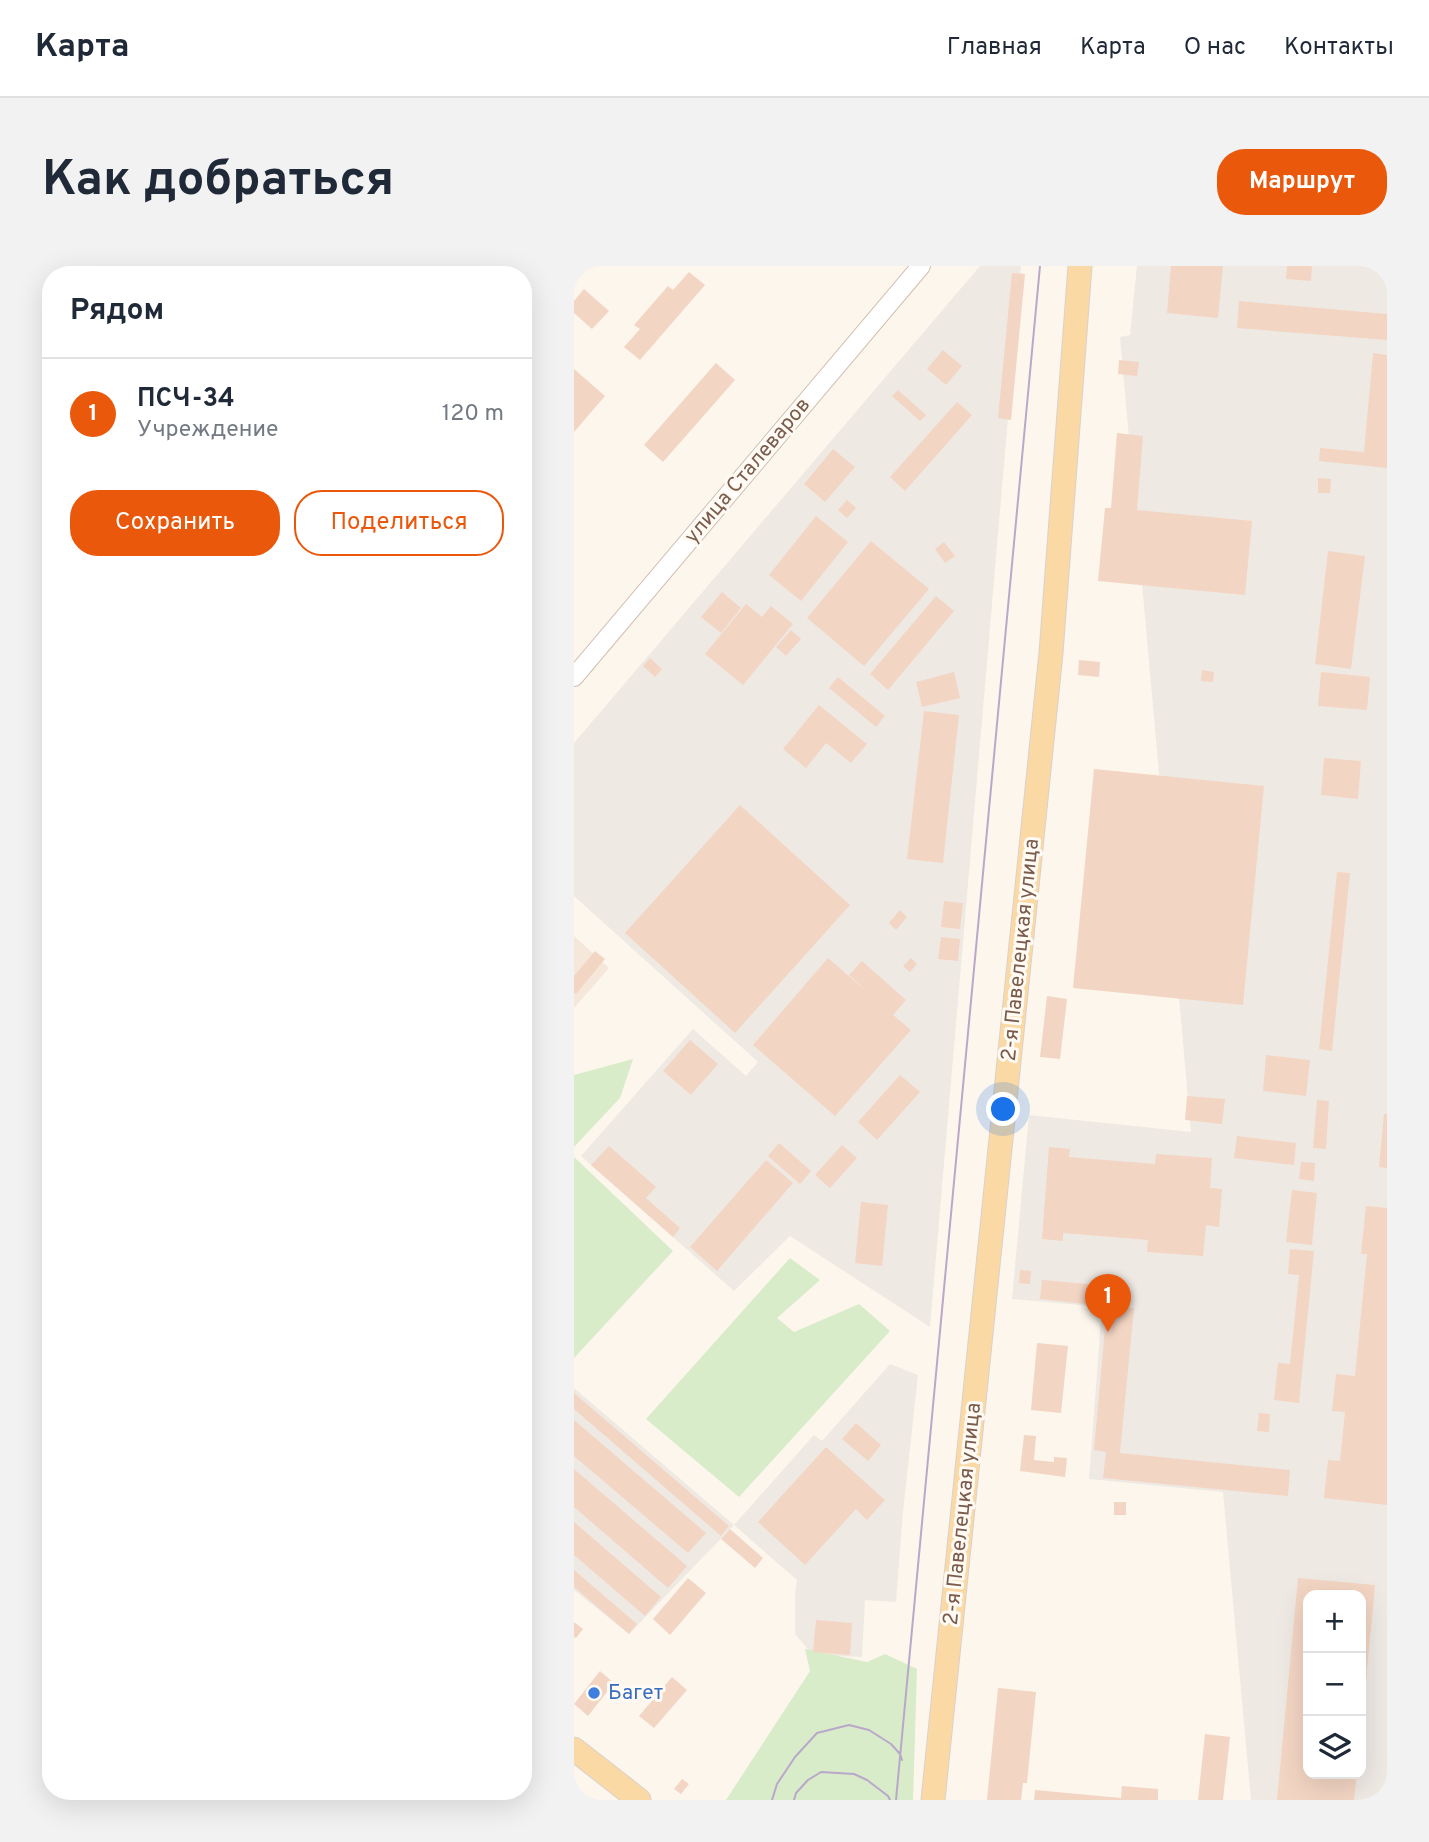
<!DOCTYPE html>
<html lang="ru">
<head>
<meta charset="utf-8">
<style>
  :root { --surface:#fff; --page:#f2f2f3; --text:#1f2937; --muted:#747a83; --line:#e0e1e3; --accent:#ea580c }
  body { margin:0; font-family:Overpass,sans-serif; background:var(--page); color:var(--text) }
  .controls { position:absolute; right:21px; bottom:21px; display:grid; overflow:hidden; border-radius:14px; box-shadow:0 7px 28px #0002 }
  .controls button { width:63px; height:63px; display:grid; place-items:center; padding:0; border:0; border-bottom:2px solid var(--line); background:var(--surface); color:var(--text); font:35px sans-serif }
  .you { position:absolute; left:430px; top:844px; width:24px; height:24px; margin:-18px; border:5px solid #fff; border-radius:50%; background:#1a73e8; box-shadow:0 0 0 10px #1a73e833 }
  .badge { display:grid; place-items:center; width:46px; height:46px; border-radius:50%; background:var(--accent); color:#fff; font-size:23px; font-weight:700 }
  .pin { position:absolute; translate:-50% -58px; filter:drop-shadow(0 2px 4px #0008) }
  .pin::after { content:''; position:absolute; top:37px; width:24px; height:21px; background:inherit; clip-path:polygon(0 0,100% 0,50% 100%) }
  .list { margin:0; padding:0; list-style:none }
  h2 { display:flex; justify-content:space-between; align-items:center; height:91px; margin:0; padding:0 28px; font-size:30px }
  h2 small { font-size:23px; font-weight:400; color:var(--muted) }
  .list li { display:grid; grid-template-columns:46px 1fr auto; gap:21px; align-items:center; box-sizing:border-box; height:112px; padding:0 28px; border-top:2px solid var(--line) }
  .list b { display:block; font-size:26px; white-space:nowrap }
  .list p { margin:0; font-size:23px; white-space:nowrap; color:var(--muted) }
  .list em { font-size:23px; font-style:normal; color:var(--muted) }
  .actions { display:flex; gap:14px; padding:21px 28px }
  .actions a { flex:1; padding:16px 0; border:2px solid var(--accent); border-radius:28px; text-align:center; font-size:24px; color:var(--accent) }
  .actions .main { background:var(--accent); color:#fff }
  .icon { flex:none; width:38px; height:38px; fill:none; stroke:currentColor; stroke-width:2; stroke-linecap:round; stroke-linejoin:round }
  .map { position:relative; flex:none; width:813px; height:1534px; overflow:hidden; border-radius:28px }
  header { display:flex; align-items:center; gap:42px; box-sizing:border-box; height:98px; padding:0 35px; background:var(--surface); border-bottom:2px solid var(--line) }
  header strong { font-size:33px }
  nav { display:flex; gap:38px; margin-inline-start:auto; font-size:24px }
  .intro { display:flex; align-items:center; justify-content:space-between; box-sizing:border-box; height:168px; padding:0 42px }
  h1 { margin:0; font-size:49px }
  .button { padding:18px 32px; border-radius:28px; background:var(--accent); color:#fff; font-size:24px; font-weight:700 }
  main { display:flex; gap:42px; padding:0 42px }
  aside { flex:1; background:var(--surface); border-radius:28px; box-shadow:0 7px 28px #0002 }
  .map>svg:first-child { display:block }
  .residential { fill:#f5e8da }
  .industrial { fill:#efe9e4; fill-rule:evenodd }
  .green { fill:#d8ecc9 }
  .building { fill:#f3d5c3 }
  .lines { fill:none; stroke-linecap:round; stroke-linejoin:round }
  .minor-casing { stroke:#d1beb0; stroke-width:20 }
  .major-casing { stroke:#dad1cd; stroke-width:25 }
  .minor { stroke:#fff; stroke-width:18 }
  .major { stroke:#fbd9a5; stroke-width:23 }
  .tram { stroke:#b9a8c9; stroke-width:2 }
  .shop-dot { fill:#3f7fe0; stroke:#fffaf3; stroke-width:2.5 }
  .labels { text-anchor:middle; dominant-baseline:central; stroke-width:6; stroke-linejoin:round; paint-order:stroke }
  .street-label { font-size:21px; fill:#7a5c4d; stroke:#fffaf3 }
  .shop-label { font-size:21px; fill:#366cbe; stroke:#fffaf3; text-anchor:start }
</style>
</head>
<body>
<header>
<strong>Карта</strong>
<nav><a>Главная</a><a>Карта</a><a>О нас</a><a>Контакты</a></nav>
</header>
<div class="intro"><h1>Как добраться</h1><a class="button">Маршрут</a></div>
<main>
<aside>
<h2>Рядом<small></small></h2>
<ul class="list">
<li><span class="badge">1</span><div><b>ПСЧ-34</b><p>Учреждение</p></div><em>120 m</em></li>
</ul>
<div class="actions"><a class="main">Сохранить</a><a>Поделиться</a></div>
</aside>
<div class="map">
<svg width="813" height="1534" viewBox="0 0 813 1534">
  <rect width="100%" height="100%" fill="#fdf6ec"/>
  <path class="residential" d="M0 670 35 702 0 742Z"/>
  <path class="industrial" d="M406 0H447L356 1061 216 970 160 1025 7 890 119 763 172 810 184 796 0 630V477Z
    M563 0H813V1534H677L649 1226 515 1213 528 1041 438 1033 455 849 617 866 546 71 556 69ZM734 1329H787V1508H734Z
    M316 1098 344 1109 329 1246 322 1336 291 1334 288 1391 239 1389 221 1368V1328L223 1314 160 1259 55 1368 0 1324V1122L160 1259 240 1169 248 1175Z"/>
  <path class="green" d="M59 793 46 832 0 881V809Z
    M0 891 99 985 0 1092Z
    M216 992 246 1014 203 1052 220 1066 285 1038 316 1065 165 1231 72 1153Z
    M231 1383 293 1396 311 1388 343 1403 339 1534H152L236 1405Z"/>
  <path class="building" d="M597 0H649L644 52 593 47Z
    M713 0H738L737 15 712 13Z
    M115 6 131 19 66 94 50 81 66 63 60 59 94 20 99 24Z
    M438 7 451 8 437 154 424 152Z
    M10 23 35 45 18 63 0 47V35Z
    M665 35 813 48V74L663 62Z
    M369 84 388 100 372 119 353 103Z
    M799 87 813 89V202L745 195 746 182 790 186Z
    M545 94 565 96 563 110 544 108Z
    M142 97 161 114 89 196 70 179Z
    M0 103 31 130 0 166Z
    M324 124 352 149 346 155 318 130Z
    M383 136 398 149 331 225 316 211Z
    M543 167 569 170 563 244 678 255 671 329 524 315 531 242H537Z
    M259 183 281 201 251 236 230 218Z
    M744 212 757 213 756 227H744Z
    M273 234 282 242 273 252 264 244Z
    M242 250 274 276 227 335 195 309Z
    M297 275 355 323 290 400 233 352Z
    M370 276 381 290 371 297 361 283Z
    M754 285 791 290 777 403 741 398Z
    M148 326 167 342 147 367 127 351Z
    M362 330 380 345 314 424 296 408Z
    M172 338 188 351 197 340 219 358 169 419 131 388Z
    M217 364 227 373 212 390 202 381Z
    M76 392 88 403 81 411 69 400Z
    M505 394 526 396 525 411 504 409Z
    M628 404 640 406 639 416 627 415Z
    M380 406 386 432 348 441 342 416Z
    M747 406 796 411 793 444 744 440Z
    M264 411 311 450 302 461 255 422Z
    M245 439 293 478 277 497 252 477 232 502 209 483Z
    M350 445 385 449 369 597 333 593Z
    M750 492 787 495 784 533 747 529Z
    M520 503 690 520 669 739 499 722Z
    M166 539 276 639 161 767 51 667Z
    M763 606 776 607 758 785 745 783Z
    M370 635 389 637 386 663 367 661Z
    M326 644 333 651 322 664 315 657Z
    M367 671 386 673 384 695 364 693Z
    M21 685 31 693 2 728 0 727V710Z
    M254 692 299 731 275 709 288 695 332 734 319 749 337 764 261 850 179 779Z
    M337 692 343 698 336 706 329 700Z
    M473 730 493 733 486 793 466 791Z
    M116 774 144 798 117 829 89 805Z
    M692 789 736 794 732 830 689 825Z
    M326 809 346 826 303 874 284 856Z
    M613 830 651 833 648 858 611 854Z
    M743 834 755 835 752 883 739 882Z
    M810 848H813V902L805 901Z
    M663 870 722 877 720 899 660 892Z
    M205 877 237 905 226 918 194 890Z
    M268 879 283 892 256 922 241 909Z
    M35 880 82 921 72 932 106 962 99 971 17 899Z
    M475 881 496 883 495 891 581 898 582 888 638 892 636 922 648 923 645 961 632 959 629 990 573 986 574 974 489 967V975L468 973Z
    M192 894 219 917 143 1005 116 981Z
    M727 896 741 897 740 915 725 913Z
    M718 924 743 927 738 979 712 976Z
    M287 936 314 939 308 1000 281 997Z
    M792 940 813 942V1239L750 1232 754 1194 766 1195 771 1146 758 1145 762 1108 781 1110 793 988H787Z
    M716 983 740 985 725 1137 700 1134 704 1097 716 1098 725 1009 714 1008Z
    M446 1004 457 1005 456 1018 445 1017Z
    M468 1014 514 1018 512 1038 466 1033Z
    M533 1040 560 1042 546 1187 716 1204 714 1230 529 1212 532 1186 520 1184Z
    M463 1077 494 1080 487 1147 457 1144Z
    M0 1127 155 1260 147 1270 0 1143Z
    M685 1147 696 1148 695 1166 683 1165Z
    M0 1154 132 1267 114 1287 0 1190Z
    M282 1157 307 1179 294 1195 268 1173Z
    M450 1169 462 1170 460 1194 480 1196V1191L493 1192 491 1211 446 1205Z
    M252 1181 311 1234 293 1254 282 1243 231 1299 184 1256Z
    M0 1203 113 1300 94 1322 0 1241Z
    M540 1236H552V1249H540Z
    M0 1256 87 1331 71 1350 0 1289Z
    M156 1263 189 1292 181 1302 147 1273Z
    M0 1304 63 1358 55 1368 0 1321Z
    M114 1312 132 1327 96 1369 79 1353Z
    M724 1312 801 1319 789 1447H787V1329H734V1508H783L780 1534H703Z
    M242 1354 278 1357 276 1389 239 1386Z
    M0 1356 9 1363 2 1372 0 1371Z
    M26 1405 40 1417 14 1450 0 1438Z
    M98 1411 113 1424 80 1462 65 1450Z
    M424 1422 462 1426 453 1517H449L447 1534H413Z
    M631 1468 656 1471 649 1534H624Z
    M108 1513 115 1518 107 1528 100 1523Z
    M548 1520 584 1523V1534H460L461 1524 547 1532Z"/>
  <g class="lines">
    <defs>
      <path id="minor" d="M0 411 347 0"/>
      <path id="major" d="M0 1483 65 1534
        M359 1534 477 387 506 0"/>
    </defs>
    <use href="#minor" class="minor-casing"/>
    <use href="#major" class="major-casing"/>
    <use href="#minor" class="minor"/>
    <use href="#major" class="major"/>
    <path class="tram" d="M198 1534 203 1518 221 1491 243 1467 275 1459 295 1464 317 1478 326 1488 328 1494
      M220 1534 222 1527 234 1514 247 1506 280 1508 293 1514 314 1530 316 1534
      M322 1534 466 0"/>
  </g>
  <circle class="shop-dot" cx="20" cy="1427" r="7"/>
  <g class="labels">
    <g class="street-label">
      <text transform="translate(174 205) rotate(-50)">улица Сталеваров</text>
      <text transform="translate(447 684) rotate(-84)">2-я Павелецкая улица</text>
      <text transform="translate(389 1248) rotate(-84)">2-я Павелецкая улица</text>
    </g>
    <g class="shop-label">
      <text x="34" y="1427">Багет</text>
    </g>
  </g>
</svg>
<div class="controls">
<button>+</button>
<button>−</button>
<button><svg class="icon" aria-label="layers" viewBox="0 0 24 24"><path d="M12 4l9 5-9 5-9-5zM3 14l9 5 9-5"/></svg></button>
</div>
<div class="you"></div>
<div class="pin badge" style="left:534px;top:1066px">1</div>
</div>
</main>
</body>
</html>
